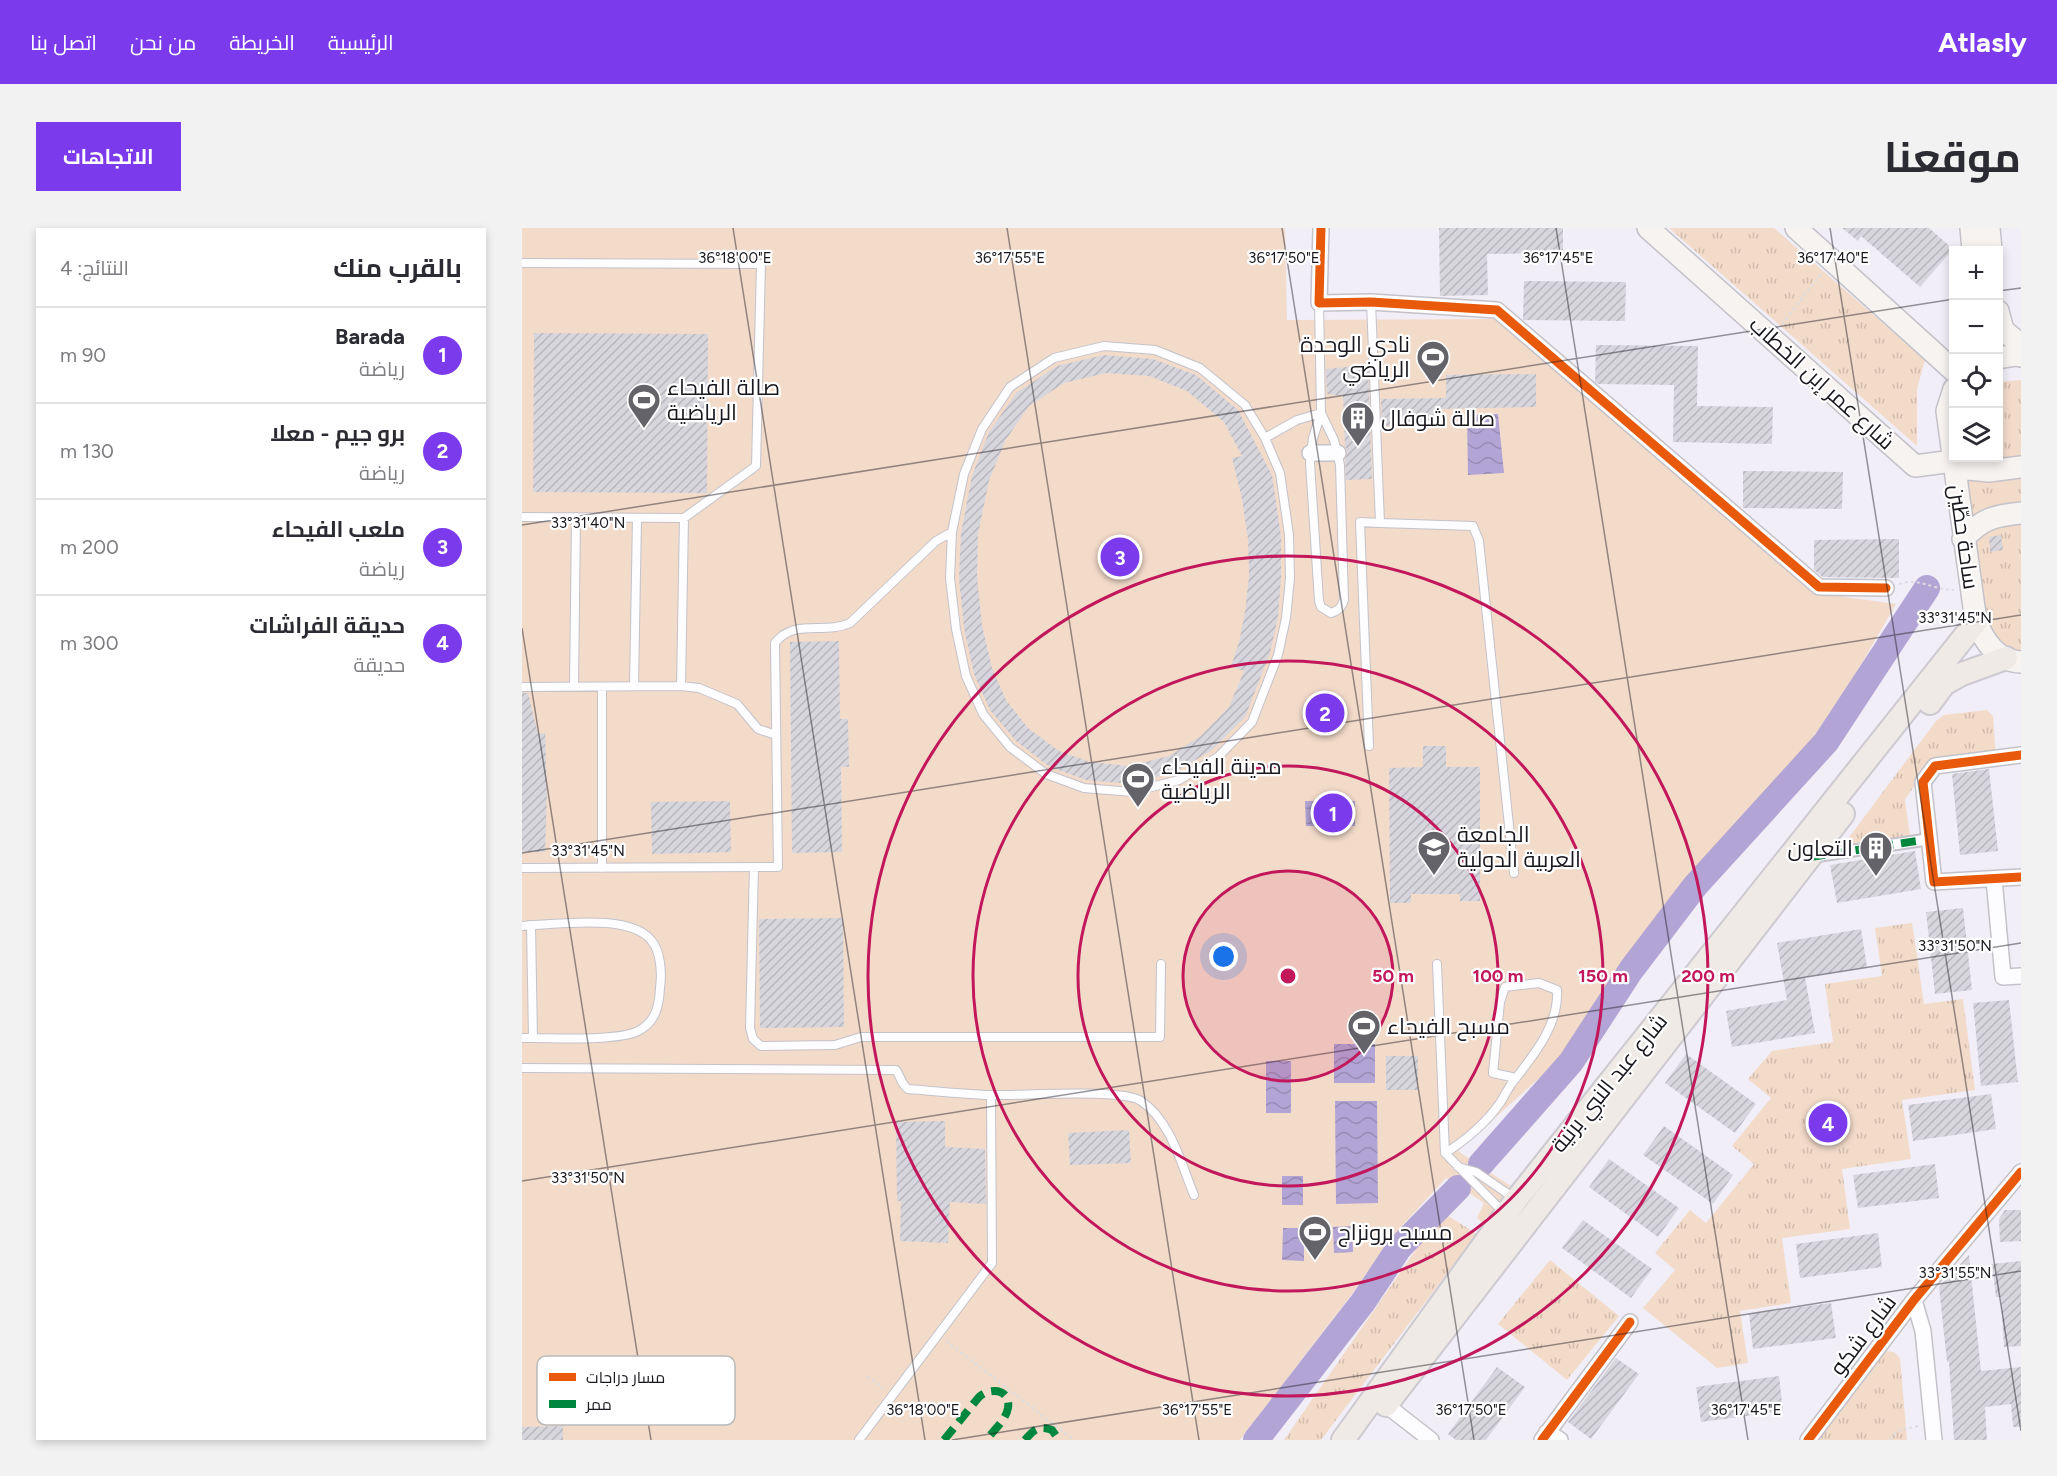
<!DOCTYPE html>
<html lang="ar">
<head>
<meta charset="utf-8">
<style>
  :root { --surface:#fff; --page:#f2f2f3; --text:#2b2b33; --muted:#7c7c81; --line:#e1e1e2; --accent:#7c3aed }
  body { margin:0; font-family:Figtree,Cairo,sans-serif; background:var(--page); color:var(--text); direction:rtl }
  .controls { position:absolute; right:18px; top:18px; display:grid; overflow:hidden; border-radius:0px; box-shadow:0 3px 9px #0003 }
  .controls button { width:54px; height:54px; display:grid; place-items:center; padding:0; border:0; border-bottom:2px solid var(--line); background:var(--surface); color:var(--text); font:30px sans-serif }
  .you { position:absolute; left:702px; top:729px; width:21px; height:21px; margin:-15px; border:4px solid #fff; border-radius:50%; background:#1a73e8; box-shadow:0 0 0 9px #1a73e833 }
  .badge { display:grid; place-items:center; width:39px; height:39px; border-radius:50%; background:var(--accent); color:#fff; font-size:20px; font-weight:700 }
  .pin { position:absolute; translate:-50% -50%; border:3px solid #fff; box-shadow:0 2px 6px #0006 }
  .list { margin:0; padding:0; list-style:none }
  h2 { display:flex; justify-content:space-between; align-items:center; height:78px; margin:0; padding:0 24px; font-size:26px }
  h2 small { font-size:20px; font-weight:400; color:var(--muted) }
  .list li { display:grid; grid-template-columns:39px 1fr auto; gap:18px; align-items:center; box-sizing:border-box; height:96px; padding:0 24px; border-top:2px solid var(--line) }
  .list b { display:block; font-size:22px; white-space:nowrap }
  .list p { margin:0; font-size:20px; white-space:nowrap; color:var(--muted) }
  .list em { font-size:20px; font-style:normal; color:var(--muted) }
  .icon { flex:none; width:33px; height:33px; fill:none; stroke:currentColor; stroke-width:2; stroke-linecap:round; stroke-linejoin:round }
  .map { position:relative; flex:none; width:1499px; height:1212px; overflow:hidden; direction:ltr; border-radius:0px }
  header { display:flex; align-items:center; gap:36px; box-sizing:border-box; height:84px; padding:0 30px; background:var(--accent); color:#fff }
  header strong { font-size:28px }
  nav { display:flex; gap:33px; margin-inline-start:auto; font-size:21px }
  .intro { display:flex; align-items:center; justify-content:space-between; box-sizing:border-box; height:144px; padding:0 36px }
  h1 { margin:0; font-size:42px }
  .button { padding:15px 27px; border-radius:0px; background:var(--accent); color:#fff; font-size:21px; font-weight:700 }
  main { display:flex; gap:36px; padding:0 36px }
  aside { flex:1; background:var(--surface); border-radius:0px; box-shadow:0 3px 9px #0003 }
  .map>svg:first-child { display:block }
  .park { fill:url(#park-tufts) }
  .pitch { fill:#f3dbca }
  .water { fill:url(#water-waves) }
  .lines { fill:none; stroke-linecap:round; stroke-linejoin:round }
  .river { stroke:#b2a4d4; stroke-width:26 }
  .building { fill:url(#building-hatch); fill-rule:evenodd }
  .service-casing { stroke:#c4c2c9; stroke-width:10 }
  .pedestrian-casing { stroke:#c4c2c9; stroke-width:14 }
  .minor-casing { stroke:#c4c2c9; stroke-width:18 }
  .secondary-casing { stroke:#c4c2c9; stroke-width:24 }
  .primary-casing { stroke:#cccad0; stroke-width:26 }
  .path { stroke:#dddcde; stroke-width:2; stroke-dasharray:3 3; stroke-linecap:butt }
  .service { stroke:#fdfcfe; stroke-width:8 }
  .pedestrian { stroke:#fdfcfe; stroke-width:10 }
  .minor { stroke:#fdfcfe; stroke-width:15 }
  .secondary { stroke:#f6f3f1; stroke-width:21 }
  .primary { stroke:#efeae5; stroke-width:22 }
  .quiet { stroke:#00873e; stroke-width:8; stroke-dasharray:15 8; stroke-linecap:butt }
  .cycleway-casing { stroke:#fff; stroke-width:13 }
  .cycleway { stroke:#e8590c; stroke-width:9 }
  .ticks { fill:none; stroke:#1a181e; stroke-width:1.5; stroke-opacity:0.45 }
  .ring { fill:none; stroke:#c2185b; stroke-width:3 }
  .labels { text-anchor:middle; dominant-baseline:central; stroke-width:4.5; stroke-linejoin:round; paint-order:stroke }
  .poi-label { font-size:22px; fill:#1a181e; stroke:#fff; text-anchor:start }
  .street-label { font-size:22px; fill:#1a181e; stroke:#fff }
  .key { fill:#fff; stroke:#bababc; stroke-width:1.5 }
  .key-label { font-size:16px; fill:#1a181e }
  .ticks-label { font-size:15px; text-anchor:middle; fill:#1a181e; stroke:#fff; stroke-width:4.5; stroke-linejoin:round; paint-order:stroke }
  .centre { fill:#c2185b; stroke:#fff; stroke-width:3 }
  .ring-label { font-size:18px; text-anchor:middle; font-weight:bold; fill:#c2185b; stroke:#fff; stroke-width:4.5; stroke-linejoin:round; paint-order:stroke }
</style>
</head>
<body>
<header>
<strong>Atlasly</strong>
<nav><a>الرئيسية</a><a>الخريطة</a><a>من نحن</a><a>اتصل بنا</a></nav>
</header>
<div class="intro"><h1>موقعنا</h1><a class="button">الاتجاهات</a></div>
<main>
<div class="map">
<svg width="1499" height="1212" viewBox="0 0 1499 1212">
  <defs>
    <pattern id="park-tufts" width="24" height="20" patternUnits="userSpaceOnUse" patternTransform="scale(1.5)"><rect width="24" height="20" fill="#f3dbca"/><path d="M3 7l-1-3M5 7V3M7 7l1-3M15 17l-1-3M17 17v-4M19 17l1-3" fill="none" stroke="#d0bbad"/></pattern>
    <pattern id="water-waves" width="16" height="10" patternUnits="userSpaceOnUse" patternTransform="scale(1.5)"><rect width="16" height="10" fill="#b2a4d4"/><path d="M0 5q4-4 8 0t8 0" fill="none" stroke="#988cb6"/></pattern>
    <pattern id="building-hatch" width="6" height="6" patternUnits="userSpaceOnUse" patternTransform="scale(1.5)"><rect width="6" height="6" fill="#d8d6dd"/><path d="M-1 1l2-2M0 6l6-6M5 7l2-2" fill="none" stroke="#b9b7bd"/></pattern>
  </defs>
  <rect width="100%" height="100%" fill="#f1eef8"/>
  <path class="park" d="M1147 0H1252L1403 132 1395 161V218Z
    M1499 152V231L1466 234 1453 230H1476L1477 154Z
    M1499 247V275L1466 279 1444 292 1440 254Z
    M1499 291V427L1469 421 1452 317 1457 301Z
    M1465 482 1471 488 1474 528 1408 534 1383 572 1388 608 1319 620 1414 493 1422 487Z
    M1390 695 1402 776 1441 771 1453 862 1380 872 1389 931 1320 941 1328 1001 1260 1010 1269 1075 1218 1083 1226 1135 1195 1140 1121 1080 1153 1042 1133 1025 1168 982 1184 995 1232 936 1210 918 1249 870 1226 851 1250 823 1311 814 1303 756 1360 748 1353 700Z
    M920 984 955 1006 799 1212H762Z
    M1028 1032 1097 1088 1045 1152 976 1096Z
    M1363 1123 1372 1124 1378 1130 1385 1212H1291L1356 1126Z"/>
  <path class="pitch" d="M0 0H763L765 92 978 91 1295 365 1374 376 1297 509 1166 652 1101 736 1042 828 936 923 990 959 961 995 955 990 962 975 924 950 867 1012 830 1066 718 1212H0Z"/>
  <path class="water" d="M976 186 982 245 946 247 945 187Z
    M783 573H833V598H784Z
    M812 816H853V855H812Z
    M744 833H769V885H744Z
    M813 873H855L856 975 814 976Z
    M760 948H781V977H760Z
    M830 998 831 1024 812 1025 811 999Z
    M761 1000H782V1033L760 1032Z"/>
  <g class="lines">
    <path class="river" d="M959 936 1049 834 1109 742 1173 658 1304 514 1405 360
      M734 1212 841 1074 877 1020 936 960"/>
  </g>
  <path class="building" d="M917 0H1041V25L965 26 966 67 918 68Z
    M1320 0H1407L1431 21 1398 59 1339 8 1336 13Z
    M1002 53 1104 54 1103 93 1001 92Z
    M12 105 186 106 185 265 11 264Z
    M1074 117 1176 118 1175 178 1251 179 1250 216 1151 214 1152 157 1076 156 1073 154Z
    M582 127 631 131 674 147 716 182 750 247 759 308V350L756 389 748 425 723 489 690 522 654 544 609 556 564 552 528 539 494 513 468 482 452 446 442 400 437 350 439 305 450 248 467 204 494 165 535 138ZM584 145 627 148 665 163 702 194 720 228 710 230 720 271 726 311 727 348 723 384 717 414 709 438 722 443 707 479 679 508 647 528 607 538 568 534 537 523 506 500 484 472 470 440 460 397 455 349 456 306 467 253 483 213 507 178 542 155Z
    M846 137 850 251 824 252 823 231 826 224 823 218 821 168 805 166 804 141Z
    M1014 146V179L916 181V197L860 198 859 171 924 170V147Z
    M1221 243 1321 244 1320 281 1221 280Z
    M1479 307 1481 322 1468 324 1467 309Z
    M1377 311V350L1301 349 1292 342V312Z
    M317 413 318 491H326L327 539H319L320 624 270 625 268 414Z
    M0 465H6L16 506 23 505 25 564 23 624H0Z
    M901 518H924V539H958V673H938V666H889V675H868L867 540 901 539Z
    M1467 541 1476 623 1438 627 1430 546Z
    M208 573 209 624 130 626 129 574Z
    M1393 623 1399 661 1315 675 1308 637Z
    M1441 680 1450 762 1413 766 1404 684Z
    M321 690 322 799 238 800 237 691Z
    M1339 701 1345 739 1283 749 1293 805 1210 819 1204 783 1265 772 1255 715Z
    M1487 772 1496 854 1459 858 1451 775Z
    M1164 826 1234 876 1213 905 1143 855Z
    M864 828H896V862H864Z
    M1469 866 1474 901 1391 913 1386 877Z
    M423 893V919L463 921 464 976 428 974 426 1015 378 1013 379 973H375L374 894Z
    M1142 898 1211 947 1191 976 1121 927Z
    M607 902 609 935 548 937 546 905Z
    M1087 931 1157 980 1136 1009 1067 959Z
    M1413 936 1417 970 1336 980 1331 947Z
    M1483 982H1499V1013L1478 1014 1477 991Z
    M1061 992 1130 1041 1109 1070 1040 1020Z
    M1356 1005 1360 1039 1278 1050 1274 1016Z
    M1447 1027 1459 1143 1499 1139V1199H1491L1489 1176 1463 1179 1465 1212H1432L1427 1134H1425L1417 1059Z
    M1499 1033V1118L1482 1119 1479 1069H1474L1470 1036Z
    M1309 1075 1314 1110 1231 1121 1227 1086Z
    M1094 1130 1117 1146 1069 1211 1046 1194Z
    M975 1139 1003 1159 964 1212H934L926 1206Z
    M1257 1148 1261 1183 1179 1194 1174 1159Z
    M41 1198V1212H0V1199Z"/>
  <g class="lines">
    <defs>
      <path id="service" d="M0 35 239 36 234 238 162 290 0 289
        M797 75 799 185 791 210 788 235 797 373 799 379 809 385C817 382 819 380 822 372L818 237 812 212 799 185
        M582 118 633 122 678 140 723 177 743 210 758 245 767 307 768 350 764 390 756 427 730 494 696 529 657 552 610 564 562 560 524 546 488 519 461 486 444 448 434 401 428 350 430 304 442 246 460 201 488 159 532 130Z
        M743 210 775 192 799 185
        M858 295 951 298 957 313 992 645
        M112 458 115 290
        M159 458 162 290
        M0 459 159 458 177 460 215 476 236 501 254 507
        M52 459 54 289
        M847 518 838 294 858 295 849 74
        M232 639 228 800 231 811 239 818 313 817 339 809H638L639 736
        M0 640 256 639 253 415C272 390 302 407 328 395L414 313 430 304
        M80 640V459
        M9 697C41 696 107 686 129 712 139 723 140 746 138 760 137 778 134 794 116 803 97 813 35 810 11 810
        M0 698 9 697 11 810H0
        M915 736 923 925 983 986
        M0 840 374 842C379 849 379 856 386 861 413 863 441 866 468 867 497 868 601 860 619 873 649 893 659 936 672 967
        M923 925C943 913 965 894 978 875 982 869 985 862 990 855 1011 828 1037 798 1035 762L1017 755 983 759 978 774 971 845 994 850
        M936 939 954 944 992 970
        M337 1212 470 1035 469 867"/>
      <path id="pedestrian" d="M1289 629 1408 611"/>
      <path id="minor" d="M799 0 797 75 849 74 975 82 1297 359 1364 360
        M788 225H816
        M1499 527 1413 538 1401 554 1412 654 1499 649
        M1472 651 1481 749 1499 748
        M1392 1072 1401 1103 1412 1212
        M864 1177 909 1212
        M1025 1204 1038 1212
        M1020 1212 1108 1094
        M1286 1212 1392 1072 1499 944"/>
      <path id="secondary" d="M1126 0 1393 238 1431 233 1446 241 1467 243 1499 239
        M1274 0 1432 143
        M1449 0 1451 22
        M1467 0 1469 22
        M1476 83 1481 102 1499 117
        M1476 130 1494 127 1499 128
        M1432 161 1425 183 1454 394C1463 414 1475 433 1499 434
        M1441 311C1461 290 1472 288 1499 285"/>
      <path id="primary" d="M1408 475 1422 456 1440 446 1484 430
        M864 1177 1321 586
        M821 1212 994 972 1454 394"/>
    </defs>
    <use href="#service" class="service-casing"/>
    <use href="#pedestrian" class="pedestrian-casing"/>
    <use href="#minor" class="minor-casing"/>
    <use href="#secondary" class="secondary-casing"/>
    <use href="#primary" class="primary-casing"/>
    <path class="path" d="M1260 96 1299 46
      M1377 356C1397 349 1411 362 1432 362
      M424 1113 552 1212
      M345 1148 361 1160
      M1368 1212 1375 1203 1396 1198"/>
    <use href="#service" class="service"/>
    <use href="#pedestrian" class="pedestrian"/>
    <use href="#minor" class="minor"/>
    <use href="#secondary" class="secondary"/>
    <use href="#primary" class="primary"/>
    <path class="quiet" d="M1288 629 1408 611
      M422 1212 457 1169C468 1159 489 1161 486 1180 484 1192 471 1203 464 1212
      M503 1212C511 1202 517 1197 530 1202L537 1212"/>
    <defs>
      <path id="cycleway" d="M799 0 797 75 849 74 975 82 1297 359 1364 360
        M1499 527 1413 538 1401 554 1412 654 1499 649
        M1020 1212 1108 1094
        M1286 1212 1392 1072 1499 944"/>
    </defs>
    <use href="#cycleway" class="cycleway-casing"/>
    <use href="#cycleway" class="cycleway"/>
  </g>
  <path class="ticks" d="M211 0 403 1212M485 0 677 1212M760 0 952 1212M1034 0 1226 1212M1308 0 1499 1203M1476 63 1499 60M0 297 1432 71M0 400 129 1212M0 625 1499 387M0 953 1499 715M430 1212 1499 1043"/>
  <circle cx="766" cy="748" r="105" fill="#c2185b" fill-opacity=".12"/>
  <g class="ring">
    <circle cx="766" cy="748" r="105"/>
    <circle cx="766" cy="748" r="210"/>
    <circle cx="766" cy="748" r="315"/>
    <circle cx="766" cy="748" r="420"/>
  </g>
  <defs>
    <symbol id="stadium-pin" viewBox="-11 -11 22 30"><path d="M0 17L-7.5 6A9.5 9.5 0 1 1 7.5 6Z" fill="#65636a" stroke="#fff"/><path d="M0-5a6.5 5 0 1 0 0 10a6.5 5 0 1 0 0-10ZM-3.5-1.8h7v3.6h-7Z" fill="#fff"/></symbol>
    <symbol id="building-pin" viewBox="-11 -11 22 30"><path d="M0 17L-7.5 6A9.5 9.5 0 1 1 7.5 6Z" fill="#65636a" stroke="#fff"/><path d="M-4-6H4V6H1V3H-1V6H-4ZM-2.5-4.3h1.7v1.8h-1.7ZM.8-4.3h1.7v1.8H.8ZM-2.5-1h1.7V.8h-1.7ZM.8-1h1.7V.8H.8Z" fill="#fff"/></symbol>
    <symbol id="university-pin" viewBox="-11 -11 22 30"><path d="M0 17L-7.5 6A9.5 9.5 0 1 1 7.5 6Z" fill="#65636a" stroke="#fff"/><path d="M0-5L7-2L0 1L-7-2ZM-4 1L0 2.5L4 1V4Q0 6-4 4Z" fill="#fff"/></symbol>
  </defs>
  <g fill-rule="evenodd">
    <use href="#stadium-pin" x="892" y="110" width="38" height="52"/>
    <use href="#stadium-pin" x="103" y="153" width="38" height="52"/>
    <use href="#building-pin" x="817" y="171" width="38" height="52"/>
    <use href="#stadium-pin" x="597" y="532" width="38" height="52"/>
    <use href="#university-pin" x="893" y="600" width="38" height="52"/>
    <use href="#building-pin" x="1335" y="601" width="38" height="52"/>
    <use href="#stadium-pin" x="823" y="779" width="38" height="52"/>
    <use href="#stadium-pin" x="774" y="985" width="38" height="52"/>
  </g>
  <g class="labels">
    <g class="poi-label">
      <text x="888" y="116" text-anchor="end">نادي الوحدة<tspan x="888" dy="25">الرياضي</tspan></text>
      <text x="145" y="159">صالة الفيحاء<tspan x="145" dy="25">الرياضية</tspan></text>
      <text x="859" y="190">صالة شوفال</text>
      <text x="639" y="538">مدينة الفيحاء<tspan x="639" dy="25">الرياضية</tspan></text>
      <text x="935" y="606">الجامعة<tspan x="935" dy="25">العربية الدولية</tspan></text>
      <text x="1331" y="620" text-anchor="end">التعاون</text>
      <text x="865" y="798">مسبح الفيحاء</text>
      <text x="816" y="1004">مسبح برونزاج</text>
    </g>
    <g class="street-label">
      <text transform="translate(1300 155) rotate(42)">شارع عمر إبن الخطاب</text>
      <text transform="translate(1442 309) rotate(82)">ساحة حطّين</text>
      <text transform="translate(1087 855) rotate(-51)">شارع عبد النبي برنية</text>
      <text transform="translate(1341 1107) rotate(-53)">شارع شكو</text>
    </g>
  </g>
  <rect x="15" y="1128" width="198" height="69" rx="9" class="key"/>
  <rect x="27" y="1145" width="27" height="8" fill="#e8590c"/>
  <rect x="27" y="1172" width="27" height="8" fill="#00873e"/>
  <g class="key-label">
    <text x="64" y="1155">مسار دراجات</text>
    <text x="64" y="1182">ممر</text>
  </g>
  <g class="ticks-label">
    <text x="1311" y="35">36°17'40"E</text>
    <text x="213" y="35">36°18'00"E</text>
    <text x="488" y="35">36°17'55"E</text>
    <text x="762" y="35">36°17'50"E</text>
    <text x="1036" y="35">36°17'45"E</text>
    <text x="66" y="300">33°31'40"N</text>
    <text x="1433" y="395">33°31'45"N</text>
    <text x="66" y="628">33°31'45"N</text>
    <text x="1433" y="723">33°31'50"N</text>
    <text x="66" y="955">33°31'50"N</text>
    <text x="1433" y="1050">33°31'55"N</text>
    <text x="401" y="1187">36°18'00"E</text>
    <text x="675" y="1187">36°17'55"E</text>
    <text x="949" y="1187">36°17'50"E</text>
    <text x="1224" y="1187">36°17'45"E</text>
  </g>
  <circle cx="766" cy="748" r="9" class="centre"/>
  <g class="ring-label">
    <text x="871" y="754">50 m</text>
    <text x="976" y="754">100 m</text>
    <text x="1081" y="754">150 m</text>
    <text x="1186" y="754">200 m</text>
  </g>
</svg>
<div class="controls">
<button>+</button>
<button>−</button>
<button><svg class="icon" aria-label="locate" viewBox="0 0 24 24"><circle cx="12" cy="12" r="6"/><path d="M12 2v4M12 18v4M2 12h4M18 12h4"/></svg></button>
<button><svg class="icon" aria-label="layers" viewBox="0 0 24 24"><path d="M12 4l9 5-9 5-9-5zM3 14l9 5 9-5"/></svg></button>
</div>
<div class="you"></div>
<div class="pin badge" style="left:811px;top:585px">1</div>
<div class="pin badge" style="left:803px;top:485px">2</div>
<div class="pin badge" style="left:598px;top:329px">3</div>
<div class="pin badge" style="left:1306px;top:895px">4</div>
</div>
<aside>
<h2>بالقرب منك<small>النتائج: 4</small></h2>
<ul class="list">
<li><span class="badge">1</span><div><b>Barada</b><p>رياضة</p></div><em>90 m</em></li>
<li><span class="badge">2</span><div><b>برو جيم - معلا</b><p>رياضة</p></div><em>130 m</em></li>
<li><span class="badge">3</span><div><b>ملعب الفيحاء</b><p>رياضة</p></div><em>200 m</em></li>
<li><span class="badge">4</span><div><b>حديقة الفراشات</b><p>حديقة</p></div><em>300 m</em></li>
</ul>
</aside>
</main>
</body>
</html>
